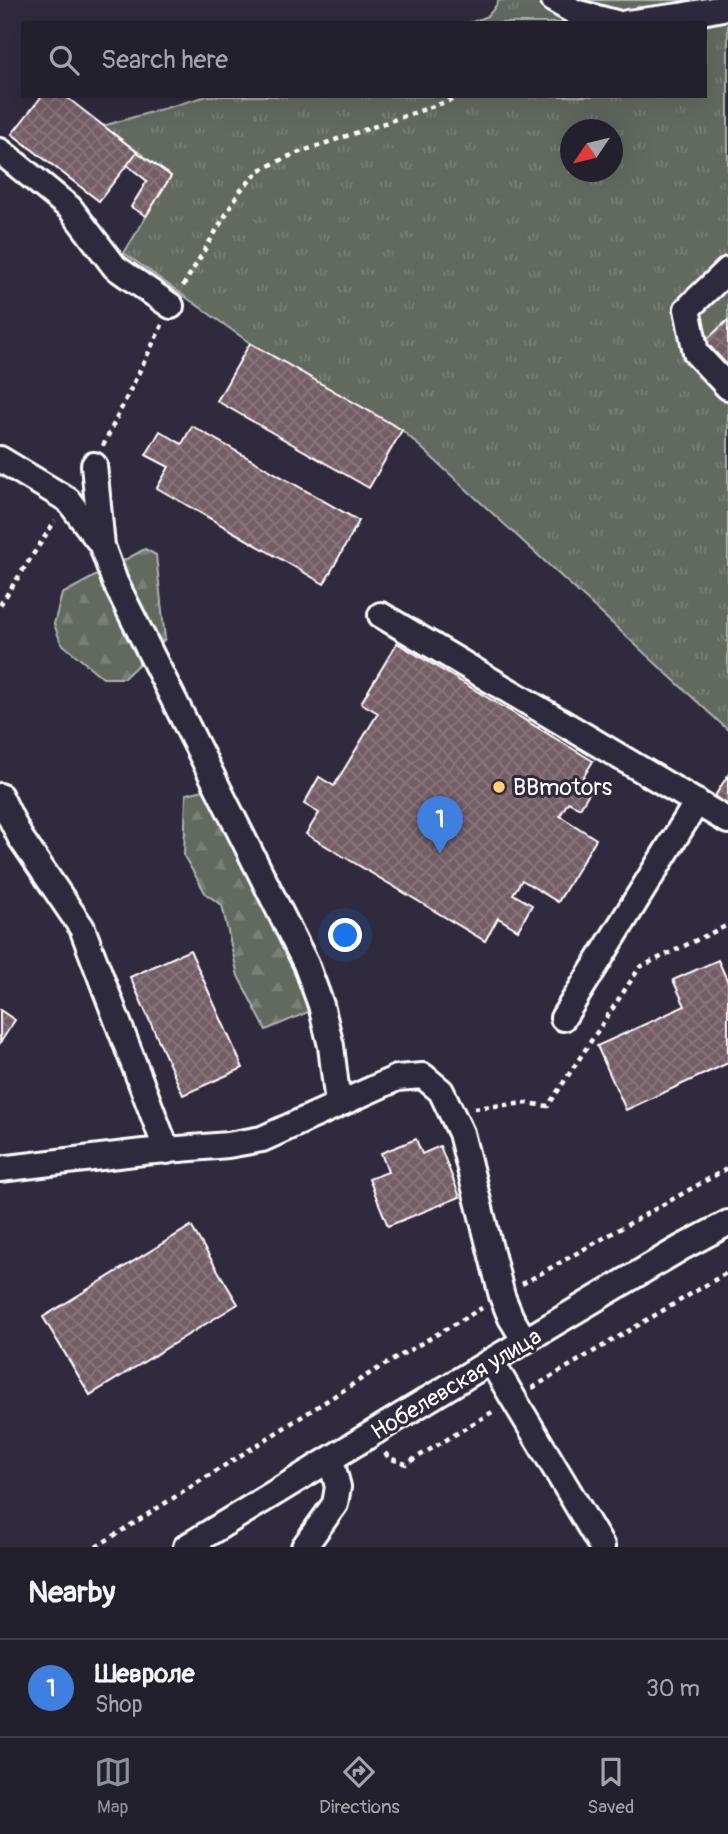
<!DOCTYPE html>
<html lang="en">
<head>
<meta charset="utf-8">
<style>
  :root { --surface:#23202e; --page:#2f2d3a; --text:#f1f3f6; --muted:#a3a3aa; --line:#403e4a; --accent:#8c9099 }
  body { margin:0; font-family:Pangolin,sans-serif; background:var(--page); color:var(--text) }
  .compass { position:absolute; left:560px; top:119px; width:63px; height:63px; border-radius:50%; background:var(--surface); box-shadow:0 7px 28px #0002; rotate:235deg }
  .you { position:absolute; left:346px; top:936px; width:24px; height:24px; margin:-18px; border:5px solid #fff; border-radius:50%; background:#1a73e8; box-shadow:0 0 0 10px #1a73e833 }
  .badge { display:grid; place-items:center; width:46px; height:46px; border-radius:50%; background:var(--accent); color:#fff; font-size:23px; font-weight:700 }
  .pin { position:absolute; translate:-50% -58px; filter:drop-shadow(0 2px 4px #0008) }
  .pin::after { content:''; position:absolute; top:37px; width:24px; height:21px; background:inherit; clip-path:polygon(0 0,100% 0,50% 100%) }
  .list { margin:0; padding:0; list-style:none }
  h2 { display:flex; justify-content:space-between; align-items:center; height:91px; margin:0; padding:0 28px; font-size:30px }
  h2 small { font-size:23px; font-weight:400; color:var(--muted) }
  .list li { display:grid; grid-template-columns:46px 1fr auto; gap:21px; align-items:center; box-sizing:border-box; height:98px; padding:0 28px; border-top:2px solid var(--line) }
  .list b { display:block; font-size:26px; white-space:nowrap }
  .list p { margin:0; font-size:23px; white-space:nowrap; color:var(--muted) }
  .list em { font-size:23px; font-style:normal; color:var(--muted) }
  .icon { flex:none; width:38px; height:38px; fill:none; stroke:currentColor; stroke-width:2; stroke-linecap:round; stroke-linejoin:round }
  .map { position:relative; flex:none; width:728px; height:1547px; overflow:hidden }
  .search { position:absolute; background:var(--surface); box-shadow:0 7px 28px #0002; left:21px; right:21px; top:21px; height:77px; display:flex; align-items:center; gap:18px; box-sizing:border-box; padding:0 24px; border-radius:0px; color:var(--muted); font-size:26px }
  .sheet { height:189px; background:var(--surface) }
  nav { display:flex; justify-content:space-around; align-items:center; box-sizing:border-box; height:98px; border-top:2px solid var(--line); background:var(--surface); font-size:19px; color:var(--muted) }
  nav a { display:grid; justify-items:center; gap:4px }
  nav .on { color:var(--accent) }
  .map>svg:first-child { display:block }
  .grass { fill:url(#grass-tufts); stroke:#b0b4ae; stroke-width:2; fill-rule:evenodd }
  .forest { fill:url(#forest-firs); stroke:#b0b4ae; stroke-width:2 }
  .building { fill:url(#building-cross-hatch); stroke:#fff; stroke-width:2 }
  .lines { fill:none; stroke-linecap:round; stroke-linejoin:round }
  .minor-casing { stroke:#fff; stroke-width:30 }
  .path { stroke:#fff; stroke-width:4.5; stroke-dasharray:5 5; stroke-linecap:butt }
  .minor { stroke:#2f2a3d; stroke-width:24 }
  .poi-dot { fill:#ffd166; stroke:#2f2a3d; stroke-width:2.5 }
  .labels { text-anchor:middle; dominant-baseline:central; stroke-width:6; stroke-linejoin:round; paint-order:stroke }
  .poi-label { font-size:23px; fill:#fff; stroke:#2f2a3d; text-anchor:start }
  .street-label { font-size:23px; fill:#fff; stroke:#2f2a3d }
</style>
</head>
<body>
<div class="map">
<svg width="728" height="1547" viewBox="0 0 728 1547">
  <defs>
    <pattern id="grass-tufts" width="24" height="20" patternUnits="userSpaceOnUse" patternTransform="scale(1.75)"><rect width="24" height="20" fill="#626a5e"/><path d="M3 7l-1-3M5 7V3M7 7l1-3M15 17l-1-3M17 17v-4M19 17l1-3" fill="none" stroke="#7a8076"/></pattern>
    <pattern id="forest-firs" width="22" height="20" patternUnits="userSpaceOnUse" patternTransform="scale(1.75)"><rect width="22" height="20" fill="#626a5e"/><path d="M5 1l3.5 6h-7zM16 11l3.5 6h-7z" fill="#7a8076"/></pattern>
    <pattern id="building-cross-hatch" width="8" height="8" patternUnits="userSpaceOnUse" patternTransform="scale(1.75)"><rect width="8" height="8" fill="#755d65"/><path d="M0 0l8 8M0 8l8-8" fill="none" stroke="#8a757c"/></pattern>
  </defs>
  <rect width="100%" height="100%" fill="#2f2a3d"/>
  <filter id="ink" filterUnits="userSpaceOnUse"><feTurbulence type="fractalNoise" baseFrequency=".0143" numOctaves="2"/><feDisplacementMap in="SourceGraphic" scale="14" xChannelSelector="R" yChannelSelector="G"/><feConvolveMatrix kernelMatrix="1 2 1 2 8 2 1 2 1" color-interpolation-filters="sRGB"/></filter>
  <g filter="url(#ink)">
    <path class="grass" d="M499 0H728V730L402 430 250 343 124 253 171 176 103 126 207 96H705V23H468C486 18 490 17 499 0ZM570 130H612V172H570Z"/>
    <path class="forest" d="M145 549 156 555 165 639 124 678H103L61 643 54 624 62 594Z
      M204 790 294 961 308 1012 266 1030 238 976 222 905 206 894 184 856 186 794Z"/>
    <path class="building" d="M42 96H65L137 152 99 201 12 134Z
      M137 152 171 176 146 216 131 207 147 181 127 165Z
      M728 320V366L705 341Z
      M250 343 402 430 369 488 217 401Z
      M192 426 359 521 324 584 157 488 169 467 146 455 160 431 182 444Z
      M397 643 593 761 581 781 592 788 580 808 568 802 560 816 596 839 558 902 522 880 513 894 532 905 518 930 498 918 485 941 306 834 319 813 304 804 319 777 334 786 378 713 361 703Z
      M728 775V808L713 799Z
      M190 950 243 1068 183 1095 130 977Z
      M718 960 728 982V1063L626 1110 597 1046 685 1006 673 980Z
      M0 1010 15 1020 0 1043Z
      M416 1139 422 1154 440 1146 460 1197 388 1226 369 1179 388 1172 381 1153Z
      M191 1226 238 1304 90 1395 43 1317Z"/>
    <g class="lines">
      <defs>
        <path id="minor" d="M554 0 575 12 616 23
          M627 23 680 16 728 7
          M0 151 70 208 115 267 171 306
          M728 270 687 309 696 353 728 387
          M0 459 68 500 102 545
          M94 465 102 546 115 582 306 964 321 1005 331 1046 338 1104
          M381 615 728 821
          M0 796 20 837 82 928 167 1151
          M563 1018 697 802
          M0 1169 143 1152 228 1145 262 1139 397 1078 423 1076 441 1091 461 1133 502 1296 511 1318 525 1341
          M491 1361 602 1547
          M186 1547 491 1361 681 1248 728 1223
          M304 1547 335 1504 338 1487 331 1460"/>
      </defs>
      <use href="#minor" class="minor-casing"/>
      <path class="path" d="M183 286 240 191 260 170 294 154 463 96
        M103 446 162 325
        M0 605 55 521
        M474 1108 526 1103 548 1106 640 967 728 925
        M522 1284 728 1168
        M532 1388 728 1272
        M385 1453 389 1458 406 1464 494 1411
        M96 1547 369 1374 482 1308"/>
      <use href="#minor" class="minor"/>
    </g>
  </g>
  <circle class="poi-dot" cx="499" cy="787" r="7"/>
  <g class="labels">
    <g class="poi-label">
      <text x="513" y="787">BBmotors</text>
    </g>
    <g class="street-label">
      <text transform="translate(456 1384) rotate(-31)">Нобелевская улица</text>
    </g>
  </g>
</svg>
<svg class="compass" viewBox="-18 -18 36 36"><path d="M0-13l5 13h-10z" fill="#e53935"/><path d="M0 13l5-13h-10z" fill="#a3a3aa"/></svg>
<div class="you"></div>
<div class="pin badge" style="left:440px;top:854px;background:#3f7fe0">1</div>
<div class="search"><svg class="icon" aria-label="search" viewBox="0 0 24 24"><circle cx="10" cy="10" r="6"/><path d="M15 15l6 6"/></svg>Search here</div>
</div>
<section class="sheet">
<h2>Nearby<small></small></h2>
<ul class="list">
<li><span class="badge" style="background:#3f7fe0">1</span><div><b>Шевроле</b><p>Shop</p></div><em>30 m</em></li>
</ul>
</section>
<nav>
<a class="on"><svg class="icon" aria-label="map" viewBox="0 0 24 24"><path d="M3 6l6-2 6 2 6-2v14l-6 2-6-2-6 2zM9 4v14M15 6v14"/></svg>Map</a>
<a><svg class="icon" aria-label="directions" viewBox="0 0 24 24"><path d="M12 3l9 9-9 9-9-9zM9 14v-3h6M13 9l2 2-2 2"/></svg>Directions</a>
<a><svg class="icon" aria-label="saved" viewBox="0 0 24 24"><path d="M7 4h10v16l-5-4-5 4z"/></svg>Saved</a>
</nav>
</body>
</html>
